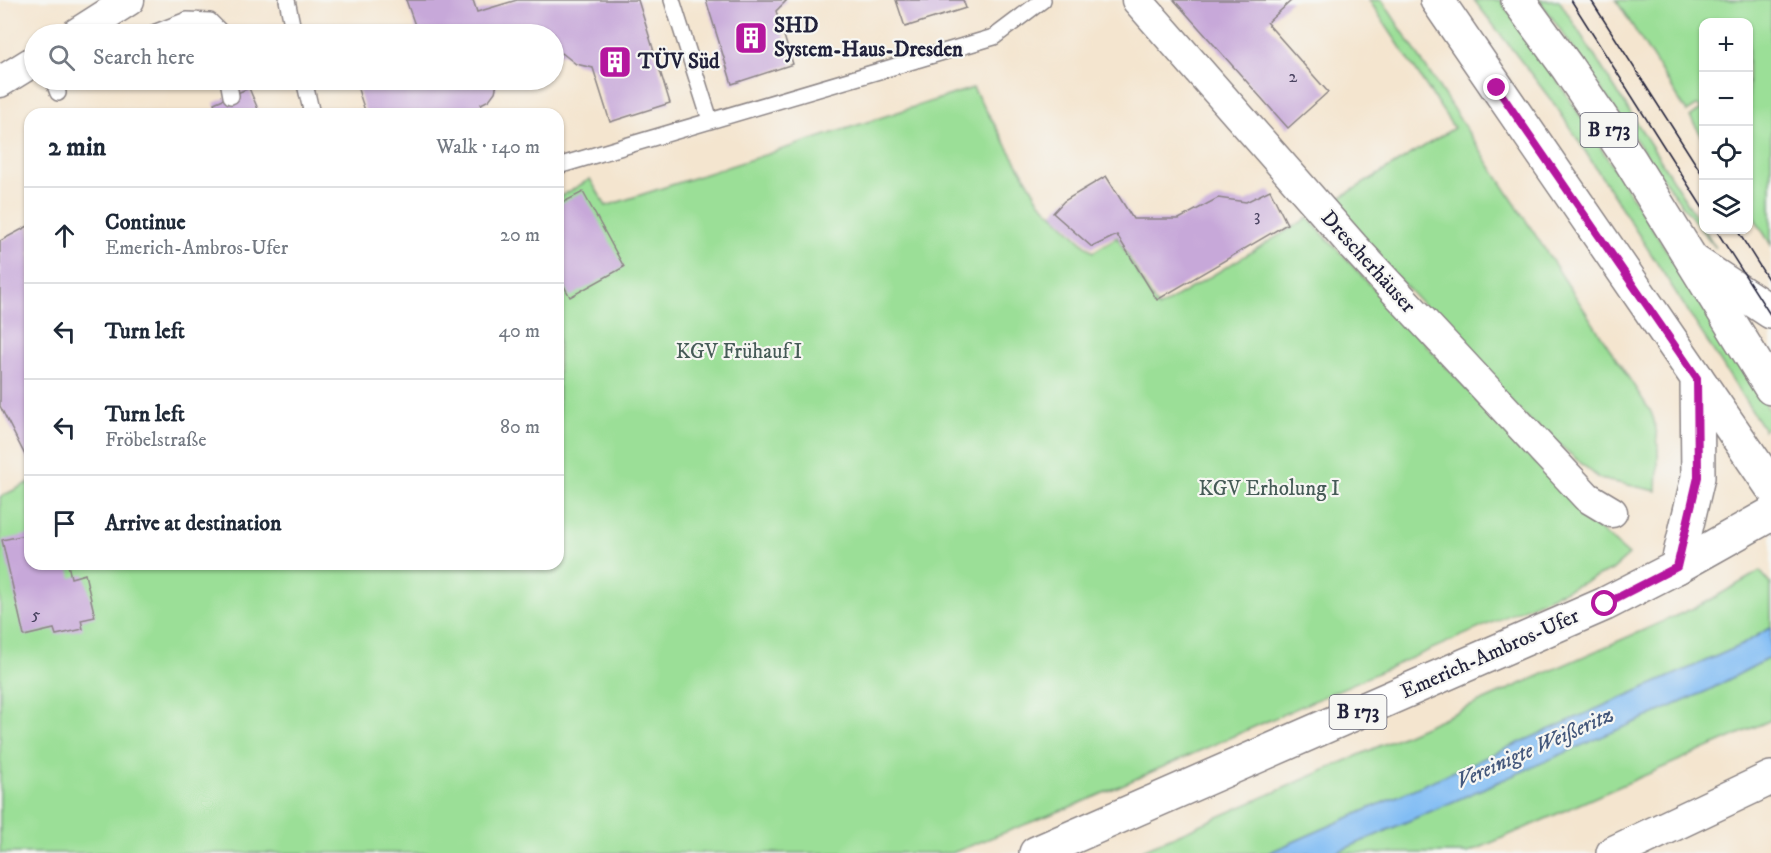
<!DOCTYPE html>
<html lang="en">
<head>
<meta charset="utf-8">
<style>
  :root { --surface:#fff; --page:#f6f6f7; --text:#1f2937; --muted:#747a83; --line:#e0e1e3 }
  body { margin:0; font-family:"IM FELL DW Pica",serif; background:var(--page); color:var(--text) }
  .controls { position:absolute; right:18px; top:18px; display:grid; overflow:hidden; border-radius:12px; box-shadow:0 2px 4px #0004 }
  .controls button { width:54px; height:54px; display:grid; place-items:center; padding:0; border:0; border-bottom:2px solid var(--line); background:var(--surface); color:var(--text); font:30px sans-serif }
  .stop { position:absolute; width:18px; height:18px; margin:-14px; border:4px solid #b5179e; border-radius:50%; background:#fff }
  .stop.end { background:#b5179e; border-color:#fff; box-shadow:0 2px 6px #0008 }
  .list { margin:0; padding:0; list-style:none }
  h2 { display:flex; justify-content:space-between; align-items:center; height:78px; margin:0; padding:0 24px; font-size:26px }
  h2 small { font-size:20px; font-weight:400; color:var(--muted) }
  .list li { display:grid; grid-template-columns:39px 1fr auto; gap:18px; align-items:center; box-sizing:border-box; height:96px; padding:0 24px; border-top:2px solid var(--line) }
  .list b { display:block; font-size:22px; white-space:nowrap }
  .list p { margin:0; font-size:20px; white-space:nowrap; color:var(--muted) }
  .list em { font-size:20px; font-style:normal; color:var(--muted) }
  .icon { flex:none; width:33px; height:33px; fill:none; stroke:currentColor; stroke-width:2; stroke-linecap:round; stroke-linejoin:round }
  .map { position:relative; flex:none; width:1771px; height:853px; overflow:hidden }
  .search { position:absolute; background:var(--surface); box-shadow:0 2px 4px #0004; left:24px; top:24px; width:540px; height:66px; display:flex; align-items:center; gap:15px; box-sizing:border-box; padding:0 21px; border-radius:33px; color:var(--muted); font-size:22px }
  .panel { position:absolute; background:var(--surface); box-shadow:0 2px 4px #0004; left:24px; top:108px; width:540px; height:462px; border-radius:18px }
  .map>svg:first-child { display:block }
  .green { fill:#9bdf97; stroke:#5e8069; stroke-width:1.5 }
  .water { fill:#82bdf4; stroke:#527098; stroke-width:1.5 }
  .building { fill:#c7a8d9 }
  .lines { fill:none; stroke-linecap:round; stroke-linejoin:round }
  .lane-casing { stroke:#8b8485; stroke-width:18 }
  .street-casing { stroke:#8b8485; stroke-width:33 }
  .secondary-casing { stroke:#8b8485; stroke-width:36 }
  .primary-casing { stroke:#8b8485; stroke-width:36 }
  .lane { stroke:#fff; stroke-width:15 }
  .street { stroke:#fff; stroke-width:30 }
  .secondary { stroke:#fff; stroke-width:33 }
  .primary { stroke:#fff; stroke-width:33 }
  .tram { stroke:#22223b; stroke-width:1.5 }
  .route { stroke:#b5179e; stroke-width:8 }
  .labels { text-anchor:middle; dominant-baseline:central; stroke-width:4.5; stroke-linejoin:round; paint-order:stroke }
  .number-label { font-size:18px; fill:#4b4462 }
  .shield { fill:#f6f6f2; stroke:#626272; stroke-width:1.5 }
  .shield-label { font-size:20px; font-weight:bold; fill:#22223b }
  .poi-label { font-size:21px; font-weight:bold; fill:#22223b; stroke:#f6f6f2; text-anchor:start }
  .street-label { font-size:21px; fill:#22223b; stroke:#f6f6f2 }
  .park-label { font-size:21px; fill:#465b57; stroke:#f6f6f2 }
  .water-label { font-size:22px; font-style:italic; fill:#44587c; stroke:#f6f6f2 }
</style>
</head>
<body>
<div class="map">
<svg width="1771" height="853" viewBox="0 0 1771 853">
  <rect width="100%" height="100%" fill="#f6f6f2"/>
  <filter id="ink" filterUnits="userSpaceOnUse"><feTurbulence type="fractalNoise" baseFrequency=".0167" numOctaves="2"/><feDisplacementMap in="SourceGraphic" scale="12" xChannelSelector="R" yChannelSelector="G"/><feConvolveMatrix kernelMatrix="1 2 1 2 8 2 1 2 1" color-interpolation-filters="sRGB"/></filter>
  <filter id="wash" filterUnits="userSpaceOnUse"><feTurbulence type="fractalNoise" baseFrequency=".008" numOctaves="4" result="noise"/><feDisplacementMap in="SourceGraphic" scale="24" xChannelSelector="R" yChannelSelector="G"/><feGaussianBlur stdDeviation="1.35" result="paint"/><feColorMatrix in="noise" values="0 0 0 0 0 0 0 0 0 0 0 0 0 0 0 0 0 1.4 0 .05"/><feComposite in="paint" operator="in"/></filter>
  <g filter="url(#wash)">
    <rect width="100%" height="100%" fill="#f4e5cf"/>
    <path class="green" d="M1369 0H1382L1651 412C1661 437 1658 464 1657 491L1600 479 1525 416 1330 204 1454 128Z
      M1474 0H1500L1545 61 1771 413V425L1764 430 1558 109Z
      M1539 0H1559L1716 248C1651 169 1599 82 1539 0Z
      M1616 0H1771V245L1749 209 1748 22H1704L1703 138 1690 117 1701 109 1698 105 1687 112Z
      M973 88 1040 202 1093 252 1117 237 1158 308 1308 218 1590 521 1629 555 1612 570 1083 802 952 853H0V497L30 482V564H558V198L590 179 606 206Z
      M1760 571 1771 584V627L1742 645 1268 853H1136L1705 603Z
      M1771 657V720L1468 853H1335L1709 690Z"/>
    <path class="water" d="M1771 627V657L1709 690 1335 853H1268L1742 645Z"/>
    <g id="blocks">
      <path class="building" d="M406 0H473L477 12 517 0H638L670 103 610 122 593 68 576 64 562 53 554 55V34H418Z
        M706 0H787L776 11 793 64 732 84Z
        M896 0H963L966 8 905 27Z
        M1174 0H1292L1267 23 1328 92 1288 128Z
        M355 80H498L495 92 489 100 481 104 484 114H366Z
        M249 88 260 114H218L214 103Z
        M1106 176 1133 219H1179L1218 198 1246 202 1270 190 1287 224 1157 300 1117 235 1092 247 1053 213 1064 201Z
        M583 192 624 267 570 297 558 275V205Z
        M30 225V465L0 406V241Z
        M30 534V564H68L71 578 85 574 95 617 81 620 83 629 56 635 54 629 24 636 2 540Z"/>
    </g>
  </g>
  <g filter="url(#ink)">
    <use href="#blocks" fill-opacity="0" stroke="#8b8485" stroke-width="1.5"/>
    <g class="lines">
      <defs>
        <path id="lane" d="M287 0 294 34
          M672 0 710 120
          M151 34 187 20 210 21 219 30 220 34
          M53 80 58 93
          M228 80 231 96
          M304 80 312 114
          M558 166 994 37 1043 0"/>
        <path id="street" d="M1137 0 1353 246 1587 497 1612 512
          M76 34 129 0
          M0 82 34 61"/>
        <path id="secondary" d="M1692 260 1771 312
          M1697 378 1771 486
          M1677 567 1771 514"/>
        <path id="primary" d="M1518 0 1567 67 1630 160 1771 388
          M1036 853 1605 604 1677 567 1698 477 1697 378 1437 0
          M1613 853 1771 778"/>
      </defs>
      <use href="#lane" class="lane-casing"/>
      <use href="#street" class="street-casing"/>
      <use href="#secondary" class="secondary-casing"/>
      <use href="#primary" class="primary-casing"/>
      <use href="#lane" class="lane"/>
      <use href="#street" class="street"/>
      <use href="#secondary" class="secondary"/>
      <use href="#primary" class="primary"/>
      <path class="tram" d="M1571 0 1704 210
        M1591 0 1704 177
        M1716 230 1771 316
        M1737 230 1771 284"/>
    </g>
  </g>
  <g class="lines" filter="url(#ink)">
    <path class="route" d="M1497 88 1697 378 1698 477 1677 567 1605 604"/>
  </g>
  <defs>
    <symbol id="building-square" viewBox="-11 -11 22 22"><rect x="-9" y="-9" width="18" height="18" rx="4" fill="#b5179e" stroke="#f6f6f2"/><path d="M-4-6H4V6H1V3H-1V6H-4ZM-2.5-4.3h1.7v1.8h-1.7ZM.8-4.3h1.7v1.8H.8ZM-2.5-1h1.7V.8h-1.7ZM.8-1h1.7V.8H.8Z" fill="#fff"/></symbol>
  </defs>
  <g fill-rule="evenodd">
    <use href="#building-square" x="732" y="19" width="38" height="38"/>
    <use href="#building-square" x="596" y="43" width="38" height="38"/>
  </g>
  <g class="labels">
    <g class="number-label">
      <text x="1293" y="77">2</text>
      <text x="1257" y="216">3</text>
      <text x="36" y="615">5</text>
    </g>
    <g class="shield">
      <rect x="1580.5" y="113" width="57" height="34" rx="4.5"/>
      <rect x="1329.5" y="695" width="57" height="34" rx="4.5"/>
    </g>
    <g class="shield-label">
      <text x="1609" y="130">B 173</text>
      <text x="1358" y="712">B 173</text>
    </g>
    <g class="poi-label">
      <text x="774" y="26">SHD<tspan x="774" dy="24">System-Haus-Dresden</tspan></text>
      <text x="638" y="62">TÜV Süd</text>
    </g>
    <g class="street-label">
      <text transform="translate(1368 262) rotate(48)">Drescherhäuser</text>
      <text transform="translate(1490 654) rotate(-24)">Emerich-Ambros-Ufer</text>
    </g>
    <g class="park-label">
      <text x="739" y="352">KGV Frühauf I</text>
      <text x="1269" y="489">KGV Erholung I</text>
    </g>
    <g class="water-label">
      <text transform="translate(1535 748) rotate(-24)">Vereinigte Weißeritz</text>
    </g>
  </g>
</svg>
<div class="controls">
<button>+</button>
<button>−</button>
<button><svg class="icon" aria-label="locate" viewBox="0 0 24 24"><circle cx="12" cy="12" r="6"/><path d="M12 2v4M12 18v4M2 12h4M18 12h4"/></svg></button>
<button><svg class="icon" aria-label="layers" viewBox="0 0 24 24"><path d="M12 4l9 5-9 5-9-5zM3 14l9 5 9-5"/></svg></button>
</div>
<div class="stop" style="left:1605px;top:604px"></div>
<div class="stop end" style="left:1497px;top:88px"></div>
<div class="search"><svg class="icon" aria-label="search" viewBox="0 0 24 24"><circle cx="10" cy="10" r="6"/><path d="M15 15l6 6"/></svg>Search here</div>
<section class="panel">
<h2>2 min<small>Walk · 140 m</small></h2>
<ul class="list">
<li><svg class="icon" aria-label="ahead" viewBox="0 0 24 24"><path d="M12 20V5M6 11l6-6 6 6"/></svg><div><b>Continue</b><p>Emerich-Ambros-Ufer</p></div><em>20 m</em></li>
<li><svg class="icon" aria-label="left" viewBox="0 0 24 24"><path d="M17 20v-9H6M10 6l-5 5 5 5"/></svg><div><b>Turn left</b></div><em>40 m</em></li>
<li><svg class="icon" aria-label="left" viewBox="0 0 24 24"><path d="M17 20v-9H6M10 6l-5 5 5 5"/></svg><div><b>Turn left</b><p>Fröbelstraße</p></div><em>80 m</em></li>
<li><svg class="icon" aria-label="arrive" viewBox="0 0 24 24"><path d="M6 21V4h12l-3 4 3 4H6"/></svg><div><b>Arrive at destination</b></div></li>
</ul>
</section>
</div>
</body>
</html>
